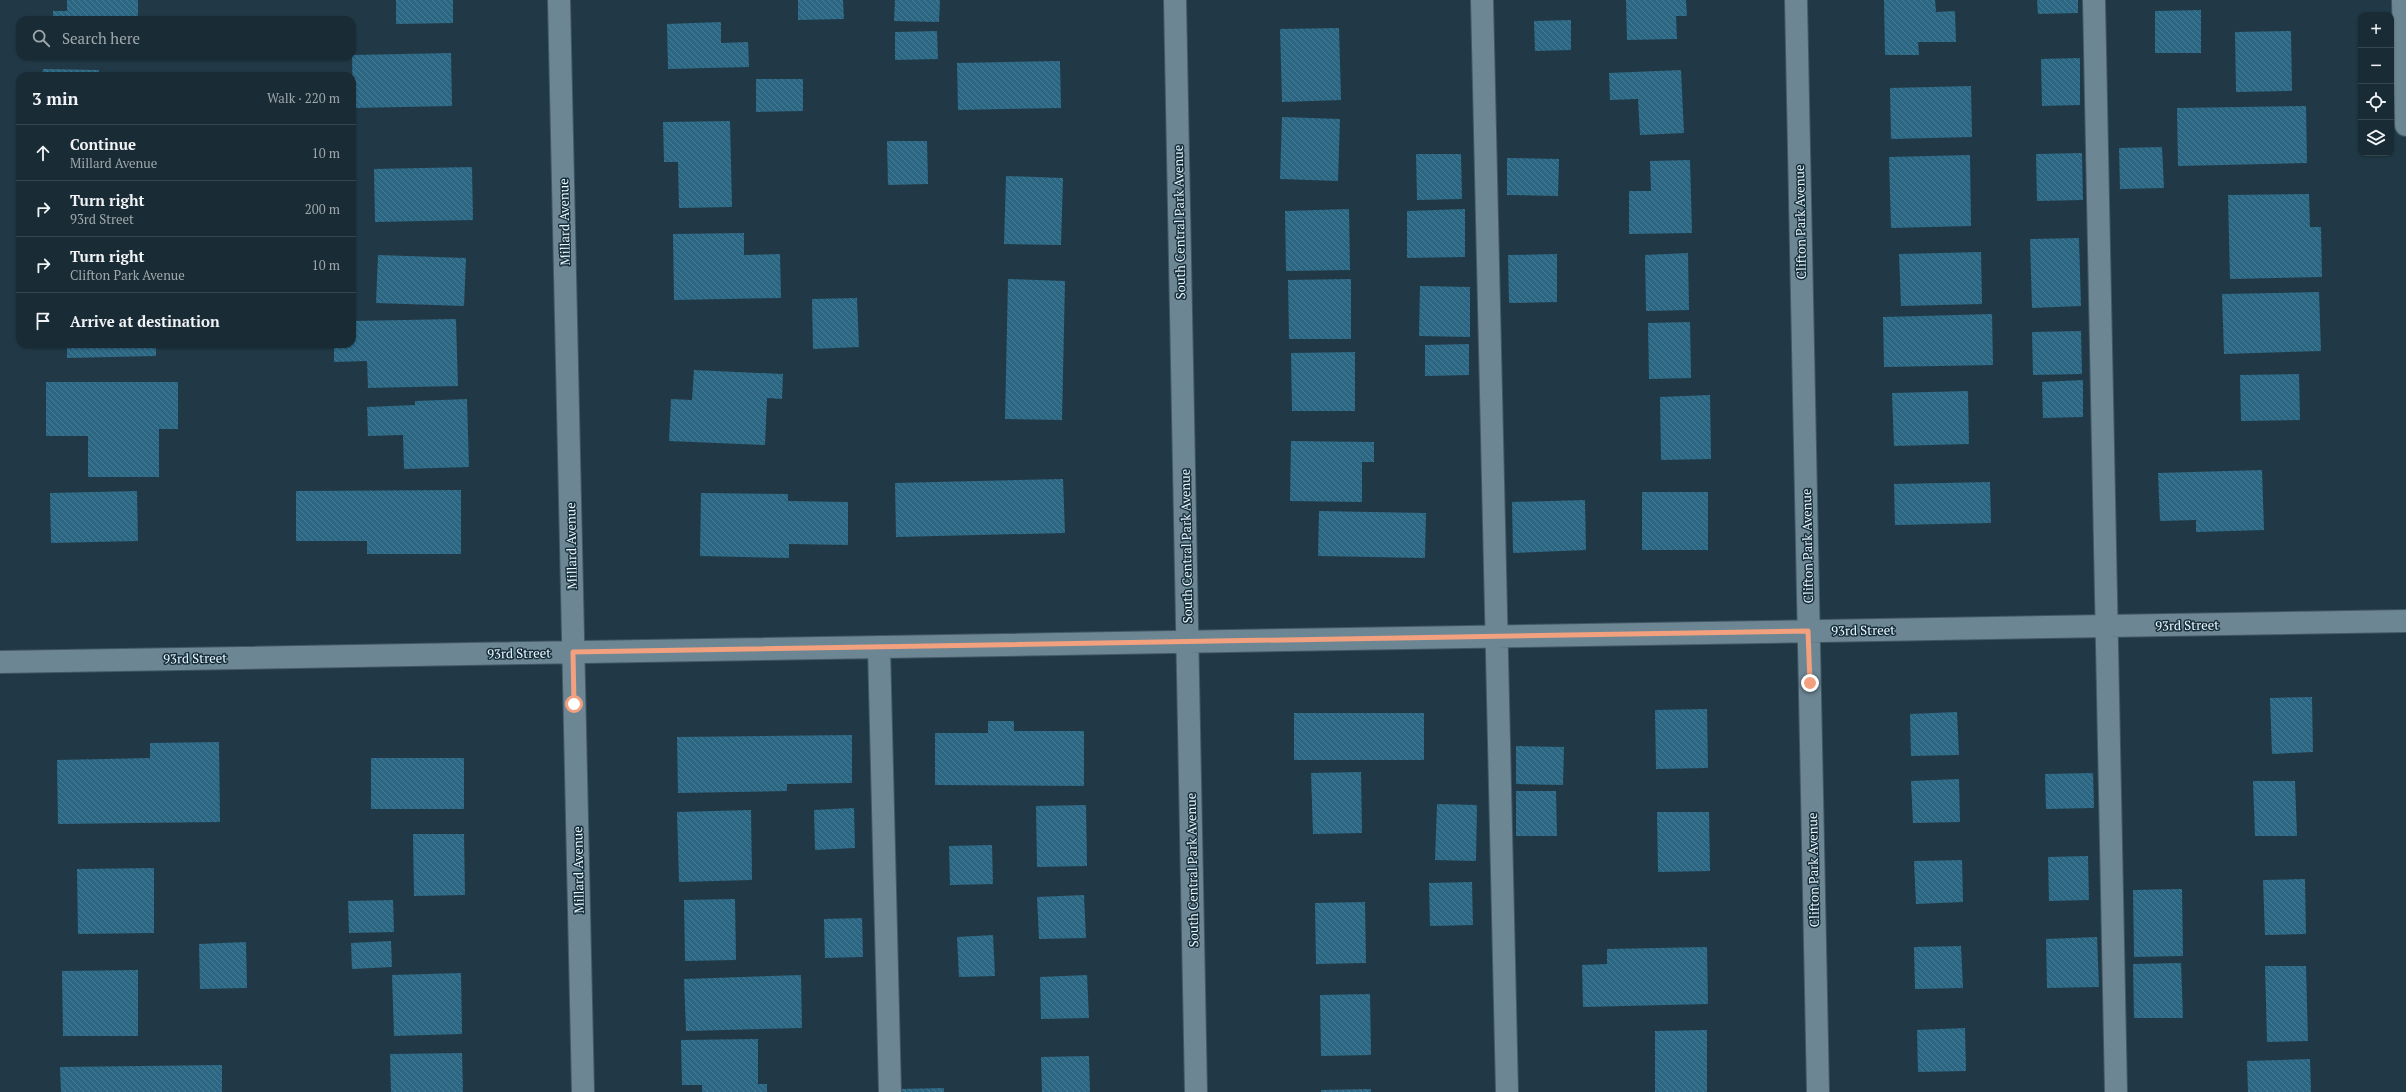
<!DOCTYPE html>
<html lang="en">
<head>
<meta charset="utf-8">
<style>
  :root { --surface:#192b34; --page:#263740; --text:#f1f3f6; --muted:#9fa7ac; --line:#37474f }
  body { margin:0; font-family:"PT Serif",serif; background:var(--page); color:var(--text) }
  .controls { position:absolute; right:12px; top:12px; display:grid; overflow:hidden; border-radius:8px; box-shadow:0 1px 3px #0004 }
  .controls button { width:36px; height:36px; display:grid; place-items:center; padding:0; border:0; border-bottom:1px solid var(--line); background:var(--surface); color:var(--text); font:20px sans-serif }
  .stop { position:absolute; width:12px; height:12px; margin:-9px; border:3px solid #f2a07e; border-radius:50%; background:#fff }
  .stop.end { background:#f2a07e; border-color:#fff; box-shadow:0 1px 4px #0008 }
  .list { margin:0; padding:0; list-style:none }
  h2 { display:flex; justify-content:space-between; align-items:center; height:52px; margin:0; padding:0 16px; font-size:17px }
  h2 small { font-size:13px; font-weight:400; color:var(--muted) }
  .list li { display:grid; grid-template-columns:26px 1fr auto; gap:12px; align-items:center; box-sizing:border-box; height:56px; padding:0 16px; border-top:1px solid var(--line) }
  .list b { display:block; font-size:15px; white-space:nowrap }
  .list p { margin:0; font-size:13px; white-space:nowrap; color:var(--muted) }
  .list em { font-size:13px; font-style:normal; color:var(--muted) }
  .icon { flex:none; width:22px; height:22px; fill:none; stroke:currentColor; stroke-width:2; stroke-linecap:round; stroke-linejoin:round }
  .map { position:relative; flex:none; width:2406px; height:1092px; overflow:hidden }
  .search { position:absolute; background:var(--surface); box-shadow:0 1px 3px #0004; left:16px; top:16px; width:340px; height:44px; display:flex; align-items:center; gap:10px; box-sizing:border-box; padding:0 14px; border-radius:12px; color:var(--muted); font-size:15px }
  .panel { position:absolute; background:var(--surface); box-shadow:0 1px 3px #0004; left:16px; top:72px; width:340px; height:276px; border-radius:12px }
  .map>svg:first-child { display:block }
  .building { fill:url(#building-back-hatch) }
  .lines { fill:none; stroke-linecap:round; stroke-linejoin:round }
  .minor-casing { stroke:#425863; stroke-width:24 }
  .minor { stroke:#6c8694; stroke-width:22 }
  .route { stroke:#f2a07e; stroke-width:5 }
  .labels { text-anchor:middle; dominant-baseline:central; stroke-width:3; stroke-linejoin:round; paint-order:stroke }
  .street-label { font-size:13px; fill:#e8f7ff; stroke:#172f3b }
</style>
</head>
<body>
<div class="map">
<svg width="2406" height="1092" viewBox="0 0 2406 1092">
  <defs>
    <pattern id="building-back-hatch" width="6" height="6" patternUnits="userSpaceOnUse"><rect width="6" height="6" fill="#2b6682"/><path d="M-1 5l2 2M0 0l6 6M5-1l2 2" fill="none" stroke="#4a7d95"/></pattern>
  </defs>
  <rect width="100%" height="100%" fill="#213946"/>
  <path class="building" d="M67 0H138V20H53V11H67Z
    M396 0H453V23L396 24Z
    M798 0H843L844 19 798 20Z
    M895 0H940L939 22 894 21Z
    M1626 0H1686L1687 16H1676L1677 39 1627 40Z
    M1884 0H1935L1936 12 1955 11 1956 42H1918L1919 55H1885Z
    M2037 0H2078V13L2038 14Z
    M2201 10V53H2155V11Z
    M1571 20V50L1535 51 1534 21Z
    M721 22V43L748 42 749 67 668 69 667 24Z
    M1339 28 1341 100 1282 102 1280 29Z
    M937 31 938 59 895 60V32Z
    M2291 31 2292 91 2236 92 2235 32Z
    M451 53 452 106 353 108 352 55Z
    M2080 58V105L2042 106 2041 59Z
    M1060 61 1061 108 958 110 957 63Z
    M43 69 99 70V76H42Z
    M1681 70 1684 133 1640 135 1638 99 1610 100 1609 73Z
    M756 79H803V111L756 112Z
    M1971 86 1972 137 1891 139 1890 88Z
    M2306 106 2307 163 2178 166 2177 108Z
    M1282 117 1340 119 1338 181 1280 179Z
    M730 121 732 207 679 208 678 162H664L663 122Z
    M887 141H927L928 184 888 185Z
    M2162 147 2164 188 2120 189 2119 148Z
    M2082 153 2083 200 2037 201 2036 154Z
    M1416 154H1461L1462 199 1417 200Z
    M1970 155 1971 226 1891 228 1889 157Z
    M1507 158 1559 159 1558 196 1507 195Z
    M1690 160 1692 233 1629 234V191H1651L1650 161Z
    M472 167 473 220 375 222 374 169Z
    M1006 176 1063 178 1061 245 1004 244Z
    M2309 194 2310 227H2321L2322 277 2230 279 2228 195Z
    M1349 209 1350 270 1286 271 1285 211Z
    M1465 209V257L1407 258V211Z
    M744 233V255L780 254 781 298 674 300 673 234Z
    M2079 238 2081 306 2032 308 2030 239Z
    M1981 252 1982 304 1901 306 1899 254Z
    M1688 253 1689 310 1646 311 1645 255Z
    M1557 254V302L1509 303 1508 255Z
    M378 255 466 258 464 306 376 303Z
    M1008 279 1065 281 1062 420 1005 419Z
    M1351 279V339H1289L1288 280Z
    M1420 286 1470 287V337L1419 336Z
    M2319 292 2321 351 2224 354 2222 294Z
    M857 298 859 347 813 349 812 299Z
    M1992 314 1993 365 1884 367 1883 317Z
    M456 319 458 386 368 388 367 361 334 362V344H352V321Z
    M1690 322 1691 378 1649 379 1648 323Z
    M2081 331 2082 374 2033 375 2032 332Z
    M67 344H156V356L67 358Z
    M1469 344V375L1425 376V345Z
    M1355 352V411H1292L1291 353Z
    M694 370 783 374 782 399 767 398 765 445 669 441 671 399 692 400Z
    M2299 374 2300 420 2241 421 2240 375Z
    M2083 380V417L2043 418 2042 382Z
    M46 382H178V429H159V477H88V436H46Z
    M1968 391 1969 444 1894 446 1892 393Z
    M1710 395 1711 459 1661 460 1660 397Z
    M467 399 469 467 404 469 403 435 368 436 367 407 415 405V401Z
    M1291 441 1374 442V462H1362V502L1290 501Z
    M2262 470 2264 530 2196 532V520L2160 521 2158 473Z
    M1063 479 1065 533 896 537 895 483Z
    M1990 482 1991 523 1895 525 1894 484Z
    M461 490V554H367V541H296V491Z
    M137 491 138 541 51 543 50 493Z
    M1642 492H1708V550H1642Z
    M701 493 788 494V501L848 502V545L789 544V558L700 556Z
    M1585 500 1586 550 1513 553 1512 502Z
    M1319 511 1426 513 1425 558 1318 556Z
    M2312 697 2313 752 2272 754 2270 698Z
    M1707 709 1708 768 1656 769 1655 710Z
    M1957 712 1959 755 1911 756 1910 714Z
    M1294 713H1424V760H1294Z
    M988 721H1014V731H1084V786L935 785V733H988Z
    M852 735V783L787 784V791L678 793 677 737Z
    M219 742 220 822 58 824 57 760 150 758V743Z
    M1516 746 1564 747 1563 785 1516 784Z
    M371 758H464V809H371Z
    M1361 772 1362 833 1313 834 1311 773Z
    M2093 773 2094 808 2046 809 2045 774Z
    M1959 779 1960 822 1913 823 1911 781Z
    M2253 781H2295L2297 836H2255Z
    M1516 791H1556L1557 836H1516Z
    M1437 804 1477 805 1476 861 1435 860Z
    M1086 805 1087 866 1037 867 1036 806Z
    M854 808 855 848 815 850 814 810Z
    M751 810 752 880 679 882 677 812Z
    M1657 812H1709L1710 871 1658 872Z
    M413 834H464L465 895 414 896Z
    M992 845 993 884 950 885 949 846Z
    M2088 856 2089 900 2049 901 2048 857Z
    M1962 860 1963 902 1916 904 1914 861Z
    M154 868V933L78 934 77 869Z
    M2305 879 2306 934 2265 935 2263 880Z
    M1472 882 1473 925 1430 926 1429 883Z
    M2182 889 2183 956 2134 957 2133 890Z
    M1084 895 1086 938 1039 939 1037 897Z
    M735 899 736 960 685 961 684 900Z
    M393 900 394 932 349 933 348 901Z
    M1365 902 1366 963 1316 964 1315 903Z
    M862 918 863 957 825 958 824 919Z
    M993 935 995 976 959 977 957 937Z
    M2097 937 2099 987 2047 988 2046 939Z
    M391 941 392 967 352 969 351 943Z
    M246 942 247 988 200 989 199 944Z
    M1961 946 1963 988 1915 989 1914 947Z
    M1707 947 1708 1004 1583 1007 1582 965 1607 964V949Z
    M2181 963 2183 1018H2134L2133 964Z
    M2265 966H2306L2308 1041 2267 1042Z
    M138 970V1036H63L62 971Z
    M461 973 462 1034 394 1036 392 975Z
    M801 975 802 1028 686 1031 684 979Z
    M1087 975 1089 1018 1041 1019 1040 977Z
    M1370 994 1371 1055 1321 1056 1320 995Z
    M1965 1028 1966 1071 1918 1072 1917 1030Z
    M1707 1030V1092H1655V1031Z
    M758 1039V1084H767V1092H702V1085H682L681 1040Z
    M462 1053 463 1092H391L390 1054Z
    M1089 1056 1090 1092H1042L1041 1057Z
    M2310 1059 2311 1092H2248L2247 1061Z
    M222 1065V1092H61L60 1067Z
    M944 1088V1092H899V1089Z
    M1371 1089V1092H1321V1090Z"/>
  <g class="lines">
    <defs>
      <path id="minor" d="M559 0 583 1092
        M1175 0 1196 1092
        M1482 0 1507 1092
        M1796 0 1818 1092
        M2094 0 2116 1092
        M2403 0 2406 125
        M879 647 890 1092
        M0 662 2406 621"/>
    </defs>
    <use href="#minor" class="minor-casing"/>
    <use href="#minor" class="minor"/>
  </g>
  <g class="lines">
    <path class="route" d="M574 704 573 652 1808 631 1810 683"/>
  </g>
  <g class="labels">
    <g class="street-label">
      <text transform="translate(564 222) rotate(-91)">Millard Avenue</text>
      <text transform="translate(1179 222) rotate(-91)">South Central Park Avenue</text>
      <text transform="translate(1800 222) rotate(-91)">Clifton Park Avenue</text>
      <text transform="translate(571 546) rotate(-91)">Millard Avenue</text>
      <text transform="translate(1186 546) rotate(-91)">South Central Park Avenue</text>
      <text transform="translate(1807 546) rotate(-91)">Clifton Park Avenue</text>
      <text transform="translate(2187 625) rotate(-1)">93rd Street</text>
      <text transform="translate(1863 630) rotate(-1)">93rd Street</text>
      <text transform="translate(519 653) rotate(-1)">93rd Street</text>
      <text transform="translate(195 658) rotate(-1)">93rd Street</text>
      <text transform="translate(578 870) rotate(-91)">Millard Avenue</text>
      <text transform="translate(1192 870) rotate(-91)">South Central Park Avenue</text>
      <text transform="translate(1813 870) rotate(-91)">Clifton Park Avenue</text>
    </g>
  </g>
</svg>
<div class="controls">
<button>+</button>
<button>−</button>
<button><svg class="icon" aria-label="locate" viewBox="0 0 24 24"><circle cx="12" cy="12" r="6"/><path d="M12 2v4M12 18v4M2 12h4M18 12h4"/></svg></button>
<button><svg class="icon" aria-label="layers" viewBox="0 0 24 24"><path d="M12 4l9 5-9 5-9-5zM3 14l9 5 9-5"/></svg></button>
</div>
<div class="stop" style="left:574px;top:704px"></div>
<div class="stop end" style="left:1810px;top:683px"></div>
<div class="search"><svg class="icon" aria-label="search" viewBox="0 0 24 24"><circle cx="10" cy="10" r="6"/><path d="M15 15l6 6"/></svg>Search here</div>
<section class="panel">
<h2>3 min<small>Walk · 220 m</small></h2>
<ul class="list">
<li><svg class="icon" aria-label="ahead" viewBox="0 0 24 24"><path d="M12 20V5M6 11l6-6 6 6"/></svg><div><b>Continue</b><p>Millard Avenue</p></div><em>10 m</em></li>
<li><svg class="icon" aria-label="right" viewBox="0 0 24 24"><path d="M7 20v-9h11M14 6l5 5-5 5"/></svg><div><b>Turn right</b><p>93rd Street</p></div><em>200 m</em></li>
<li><svg class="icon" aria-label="right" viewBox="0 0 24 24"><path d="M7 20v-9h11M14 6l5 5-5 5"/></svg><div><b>Turn right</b><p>Clifton Park Avenue</p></div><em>10 m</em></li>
<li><svg class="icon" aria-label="arrive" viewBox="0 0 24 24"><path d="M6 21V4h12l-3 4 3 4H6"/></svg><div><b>Arrive at destination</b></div></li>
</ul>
</section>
</div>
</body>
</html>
